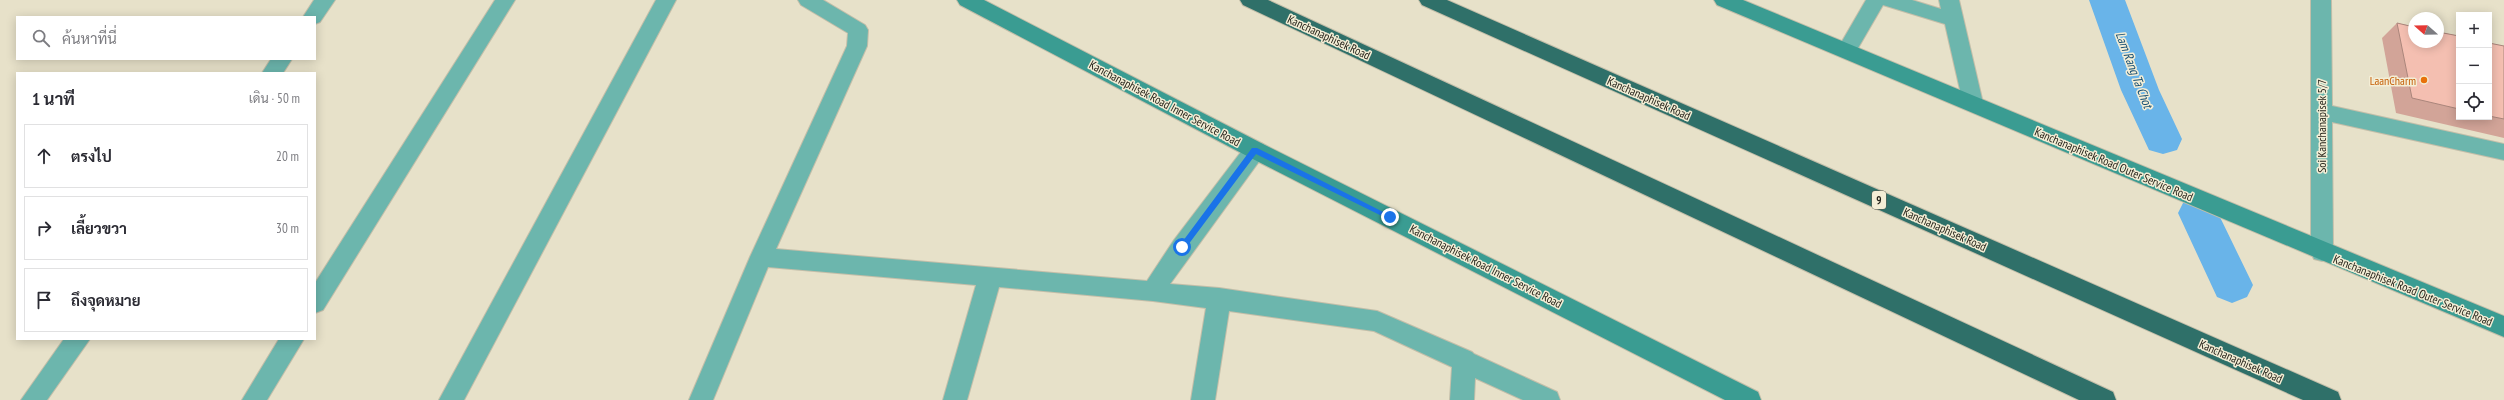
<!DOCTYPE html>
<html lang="th">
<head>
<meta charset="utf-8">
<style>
  :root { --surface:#fff; --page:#f7f7f7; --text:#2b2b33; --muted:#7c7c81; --line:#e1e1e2 }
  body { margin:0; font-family:"PT Sans Narrow",Sarabun,sans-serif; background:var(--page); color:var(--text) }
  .controls { position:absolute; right:12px; top:12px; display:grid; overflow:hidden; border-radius:0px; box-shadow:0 2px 10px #0003 }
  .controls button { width:36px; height:36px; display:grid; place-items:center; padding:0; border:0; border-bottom:1px solid var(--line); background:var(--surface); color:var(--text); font:20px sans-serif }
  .compass { position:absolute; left:2408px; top:12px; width:36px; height:36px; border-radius:50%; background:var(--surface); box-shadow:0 2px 10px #0003; rotate:290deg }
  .stop { position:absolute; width:12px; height:12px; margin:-9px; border:3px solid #1a73e8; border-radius:50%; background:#fff }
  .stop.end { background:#1a73e8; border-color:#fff; box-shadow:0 1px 4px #0008 }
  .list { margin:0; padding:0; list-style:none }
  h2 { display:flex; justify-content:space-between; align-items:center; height:52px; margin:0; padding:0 16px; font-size:17px }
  h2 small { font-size:13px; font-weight:400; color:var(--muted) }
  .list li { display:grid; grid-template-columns:26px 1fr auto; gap:12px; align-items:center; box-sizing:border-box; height:64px; margin:0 8px 8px; padding:0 8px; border:1px solid var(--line); border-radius:0px }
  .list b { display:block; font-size:15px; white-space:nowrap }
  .list em { font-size:13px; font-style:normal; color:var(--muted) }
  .icon { flex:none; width:22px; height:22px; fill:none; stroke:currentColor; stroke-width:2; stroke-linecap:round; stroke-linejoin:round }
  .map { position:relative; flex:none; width:2504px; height:400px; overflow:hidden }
  .search { position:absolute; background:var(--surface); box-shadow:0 2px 10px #0003; left:16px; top:16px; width:300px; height:44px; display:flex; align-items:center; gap:10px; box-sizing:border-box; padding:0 14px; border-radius:0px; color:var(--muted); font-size:15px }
  .panel { position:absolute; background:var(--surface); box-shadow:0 2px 10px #0003; left:16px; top:72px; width:300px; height:268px; border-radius:0px }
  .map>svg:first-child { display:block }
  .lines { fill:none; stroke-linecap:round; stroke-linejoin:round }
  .canal { fill:#69b4e9; fill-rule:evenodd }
  .minor-casing { stroke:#c3bea9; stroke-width:2 }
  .secondary-casing { stroke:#c3bea9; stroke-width:2 }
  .motorway-casing { stroke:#c3bea9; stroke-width:2 }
  .minor { fill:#6cb6ad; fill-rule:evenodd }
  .secondary { fill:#3a9c92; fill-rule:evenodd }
  .motorway { fill:#2f7069; fill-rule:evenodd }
  .wall { fill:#d2a498 }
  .building { fill:#f4bfb1; stroke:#ab867c }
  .route { fill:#1a73e8 }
  .food-dot { fill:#e8710a; stroke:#f4eed6; stroke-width:1.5 }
  .labels { text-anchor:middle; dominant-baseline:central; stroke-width:3; stroke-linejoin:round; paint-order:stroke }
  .shield { fill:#f4eed6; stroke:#605d50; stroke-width:1 }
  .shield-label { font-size:11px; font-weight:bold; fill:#211f16 }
  .street-label { font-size:12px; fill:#211f16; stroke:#f4eed6 }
  .food-label { font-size:12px; fill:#c56008; stroke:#f4eed6; text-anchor:end }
  .water-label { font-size:13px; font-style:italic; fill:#185074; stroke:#f4eed6 }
</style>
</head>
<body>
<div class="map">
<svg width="2504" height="400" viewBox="0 0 2504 400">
  <rect width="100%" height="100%" fill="#e7e1c9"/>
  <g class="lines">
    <path class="canal" d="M2089 0H2125L2159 90 2182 139 2177 150 2163 154 2149 150 2121 90Z
      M2198 197 2212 201 2218 213 2253 285 2247 297 2232 303 2217 297 2178 213 2184 201Z"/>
    <defs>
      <path id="minor" d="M314 0H335L320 22 315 24V17H303Z
        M495 0H515L323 310 315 313V283Z
        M656 0H676L464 400H439Z
        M798 0H823L865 25 868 30 867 46 776 249 1147 281 1174 240 1247 144 1255 142 1263 144 1266 150 1263 156 1170 284 1219 288 1377 311 1472 352 1474 354 1557 392 1560 400H1523L1475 378 1474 400H1450L1452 367 1374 331 1229 311 1215 400H1191L1206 308 1153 301 999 287 967 400H943L976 285 768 267 713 400H689L750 257 847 46 848 33 801 5Z
        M1866 0H1912L1941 9 1939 0H1959L1983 103 1980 109 1973 111 1966 109 1963 103 1945 24 1883 5 1854 55 1847 58 1840 55 1837 50Z
        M2311 0H2331L2332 106 2504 144V160L2332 122 2333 252 2330 259 2322 261 2314 259 2311 252Z
        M271 59H292L283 73H262Z
        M64 339H90L47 400H21Z
        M279 339H304L267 400H242Z"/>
      <path id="secondary" d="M957 0H984L1263 144 1758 392 1761 400H1725L1247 156 960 5Z
        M1714 0H1743L2504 316V337L1717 5Z"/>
      <path id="motorway" d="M1240 0H1268L2113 392 2116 400H2079L1243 5Z
        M1419 0H1447L2338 392 2341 400H2303L1422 5Z"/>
    </defs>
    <use href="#minor" class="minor-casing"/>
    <use href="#secondary" class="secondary-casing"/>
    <use href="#motorway" class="motorway-casing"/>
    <use href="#minor" class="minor"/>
    <use href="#secondary" class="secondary"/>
    <use href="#motorway" class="motorway"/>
  </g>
  <path class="wall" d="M2397 23 2459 36V117H2489V43L2504 46V138L2396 113 2382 38Z"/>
  <path class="building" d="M2397 23 2414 27V42H2438V32L2459 36V109L2412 98Z
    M2489 43 2504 46V119L2489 116Z"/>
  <path class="route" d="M1252 148H1257L1393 217 1388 219 1256 154 1185 249H1180V245Z"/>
  <circle class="food-dot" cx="2424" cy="80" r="4"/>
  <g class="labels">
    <rect class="shield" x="1872" y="191" width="14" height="18" rx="3"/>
    <g class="shield-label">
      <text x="1879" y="200">9</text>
    </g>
    <g class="street-label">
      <text transform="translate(1329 37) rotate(25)">Kanchanaphisek Road</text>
      <text transform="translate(1649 98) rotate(24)">Kanchanaphisek Road</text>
      <text transform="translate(1165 103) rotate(28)">Kanchanaphisek Road Inner Service Road</text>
      <text transform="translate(2321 126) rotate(-90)">Soi Kanchanapisek 5/7</text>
      <text transform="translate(2114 164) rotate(23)">Kanchanaphisek Road Outer Service Road</text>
      <text transform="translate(1945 229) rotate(24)">Kanchanaphisek Road</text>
      <text transform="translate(1486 266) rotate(27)">Kanchanaphisek Road Inner Service Road</text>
      <text transform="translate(2413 290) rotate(22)">Kanchanaphisek Road Outer Service Road</text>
      <text transform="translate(2241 361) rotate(24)">Kanchanaphisek Road</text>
    </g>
    <g class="food-label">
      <text x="2416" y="80">LaanCharm</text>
    </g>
    <g class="water-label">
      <text transform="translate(2134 70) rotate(69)">Lam Rang Ta Chot</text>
    </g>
  </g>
</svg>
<div class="controls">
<button>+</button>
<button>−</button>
<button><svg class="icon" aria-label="locate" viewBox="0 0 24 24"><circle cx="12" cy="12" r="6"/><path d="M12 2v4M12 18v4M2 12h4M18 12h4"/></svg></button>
</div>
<svg class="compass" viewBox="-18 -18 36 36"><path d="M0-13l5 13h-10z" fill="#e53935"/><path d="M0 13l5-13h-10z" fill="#7c7c81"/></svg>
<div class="stop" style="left:1182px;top:247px"></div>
<div class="stop end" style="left:1390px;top:217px"></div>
<div class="search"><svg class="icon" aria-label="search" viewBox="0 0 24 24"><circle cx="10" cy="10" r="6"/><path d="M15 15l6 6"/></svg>ค้นหาที่นี่</div>
<section class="panel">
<h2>1 นาที<small>เดิน · 50 m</small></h2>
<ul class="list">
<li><svg class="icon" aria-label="ahead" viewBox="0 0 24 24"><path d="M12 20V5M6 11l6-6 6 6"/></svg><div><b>ตรงไป</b></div><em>20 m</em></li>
<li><svg class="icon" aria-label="right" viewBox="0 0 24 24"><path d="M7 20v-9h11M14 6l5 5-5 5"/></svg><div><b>เลี้ยวขวา</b></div><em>30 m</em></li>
<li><svg class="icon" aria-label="arrive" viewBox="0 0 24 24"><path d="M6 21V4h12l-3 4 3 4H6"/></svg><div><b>ถึงจุดหมาย</b></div></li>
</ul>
</section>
</div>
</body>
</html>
